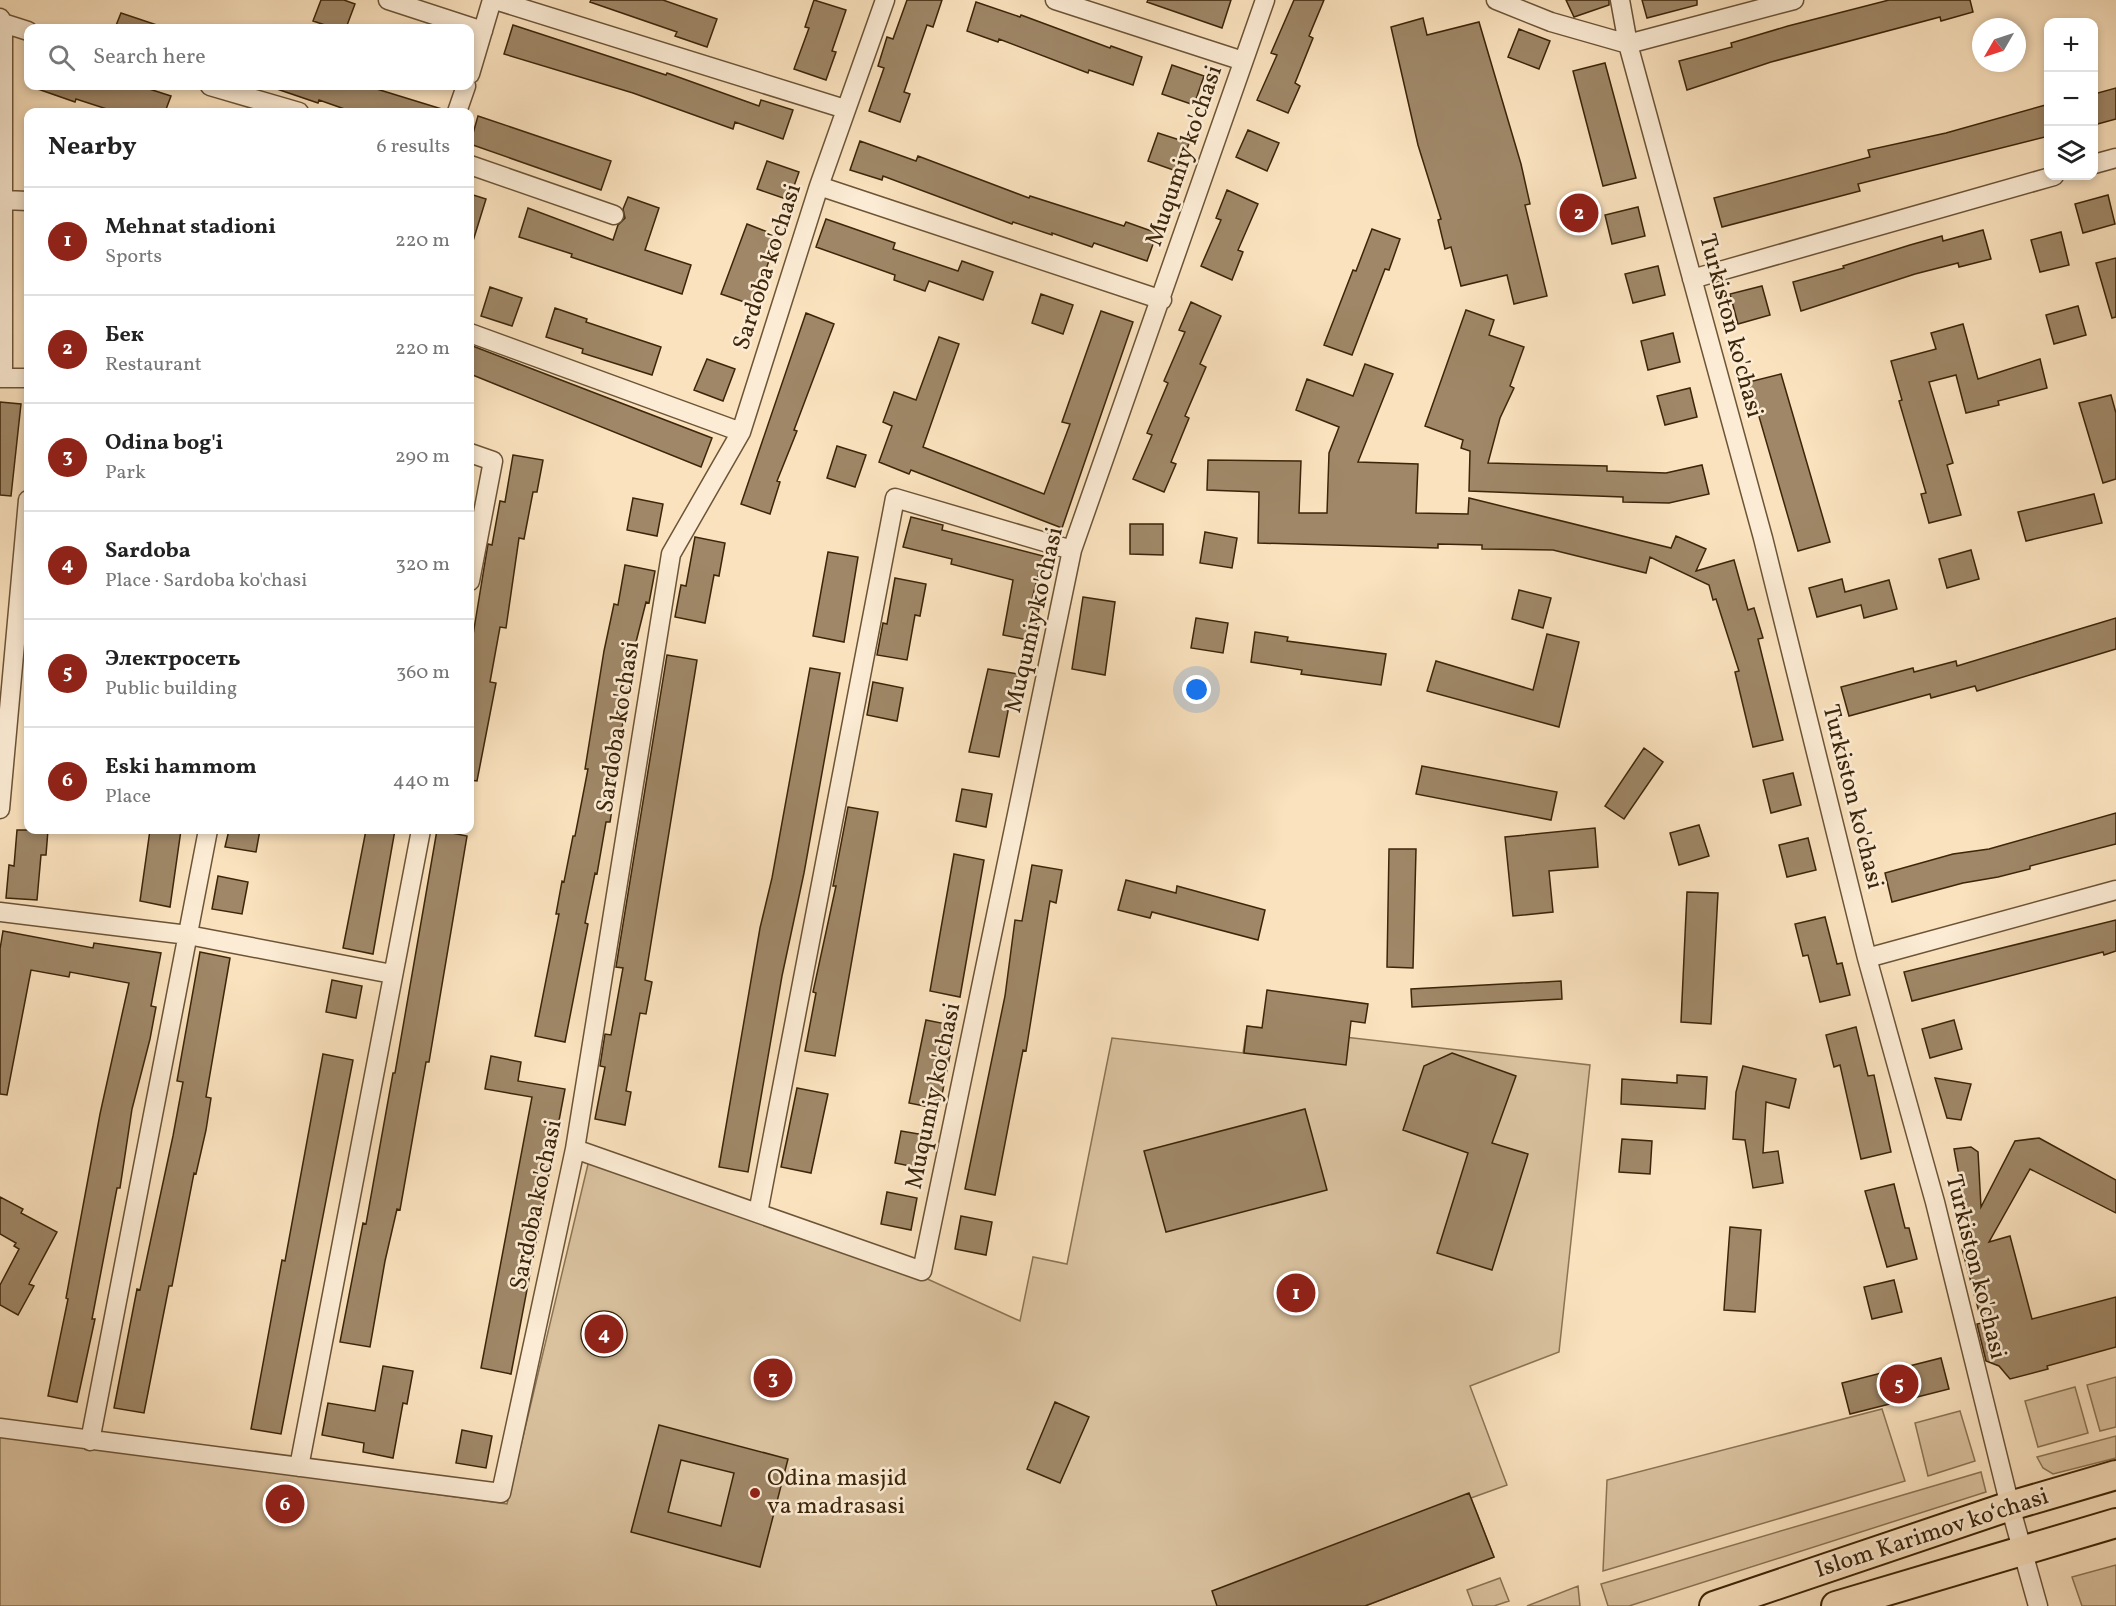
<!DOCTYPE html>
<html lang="en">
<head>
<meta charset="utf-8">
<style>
  :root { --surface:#fff; --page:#f2f2f2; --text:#222; --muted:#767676; --line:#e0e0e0; --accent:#8f2418 }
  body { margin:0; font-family:Vollkorn,serif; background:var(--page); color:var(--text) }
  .controls { position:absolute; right:18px; top:18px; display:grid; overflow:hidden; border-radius:12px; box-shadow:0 3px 9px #0003 }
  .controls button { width:54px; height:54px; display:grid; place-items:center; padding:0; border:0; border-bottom:2px solid var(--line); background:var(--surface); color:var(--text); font:30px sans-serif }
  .compass { position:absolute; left:1972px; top:18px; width:54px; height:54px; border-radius:50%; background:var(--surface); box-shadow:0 3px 9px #0003; rotate:231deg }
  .you { position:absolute; left:1197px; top:690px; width:21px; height:21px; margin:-15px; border:4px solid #fff; border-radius:50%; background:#1a73e8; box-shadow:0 0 0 9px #1a73e833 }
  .badge { display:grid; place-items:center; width:39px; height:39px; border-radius:50%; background:var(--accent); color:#fff; font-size:20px; font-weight:700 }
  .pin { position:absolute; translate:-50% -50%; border:3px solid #fff; box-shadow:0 2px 6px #0006 }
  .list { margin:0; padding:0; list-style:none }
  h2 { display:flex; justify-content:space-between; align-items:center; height:78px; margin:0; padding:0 24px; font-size:26px }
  h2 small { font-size:20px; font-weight:400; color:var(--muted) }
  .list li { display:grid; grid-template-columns:39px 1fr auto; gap:18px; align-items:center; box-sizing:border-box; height:108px; padding:0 24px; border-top:2px solid var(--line) }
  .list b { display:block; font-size:22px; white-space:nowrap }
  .list p { margin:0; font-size:20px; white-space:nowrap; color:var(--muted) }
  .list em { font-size:20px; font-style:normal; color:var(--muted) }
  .icon { flex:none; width:33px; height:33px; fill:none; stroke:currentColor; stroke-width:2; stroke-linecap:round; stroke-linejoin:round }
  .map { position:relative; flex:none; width:2116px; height:1606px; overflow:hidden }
  .search { position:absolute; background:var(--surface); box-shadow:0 3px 9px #0003; left:24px; top:24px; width:450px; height:66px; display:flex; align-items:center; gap:15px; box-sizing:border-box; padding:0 21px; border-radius:12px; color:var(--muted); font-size:22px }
  .panel { position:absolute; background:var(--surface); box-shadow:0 3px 9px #0003; left:24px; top:108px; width:450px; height:726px; border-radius:12px }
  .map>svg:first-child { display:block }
  .green { fill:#dac29f; stroke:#8b7454; stroke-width:1.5 }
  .building { fill:#9f8767; stroke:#3c2509; stroke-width:1.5; fill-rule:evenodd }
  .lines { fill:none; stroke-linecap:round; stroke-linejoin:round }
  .minor-casing { stroke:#6c5436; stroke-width:21 }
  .primary-casing { stroke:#3c2509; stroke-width:32 }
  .minor { stroke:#fcecd5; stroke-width:18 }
  .primary { stroke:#fae2be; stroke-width:28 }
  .poi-dot { fill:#8f2418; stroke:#fcecd5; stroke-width:2 }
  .labels { text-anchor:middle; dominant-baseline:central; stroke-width:5; stroke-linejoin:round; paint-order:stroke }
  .street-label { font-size:24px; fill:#3c2509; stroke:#fcecd5 }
  .poi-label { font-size:24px; fill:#3c2509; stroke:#fcecd5; text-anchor:start }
</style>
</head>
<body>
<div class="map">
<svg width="2116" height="1606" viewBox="0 0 2116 1606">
  <rect width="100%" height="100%" fill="#fae2be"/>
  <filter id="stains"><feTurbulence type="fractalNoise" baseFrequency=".00333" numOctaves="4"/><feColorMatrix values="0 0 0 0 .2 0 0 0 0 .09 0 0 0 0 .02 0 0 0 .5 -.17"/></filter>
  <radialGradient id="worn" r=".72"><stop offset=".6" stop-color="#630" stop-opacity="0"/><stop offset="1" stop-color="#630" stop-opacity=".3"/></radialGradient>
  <path class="green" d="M1247 1026 1590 1065 1559 1352 1470 1386 1507 1485 1471 1498 1494 1557 1365 1606H0V1435L507 1504 589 1160 912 1272 1020 1321 1033 1257 1067 1264 1112 1038 1243 1053Z
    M2116 1377V1427L2100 1431 2087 1385Z
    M2075 1387 2088 1433 2038 1447 2025 1401Z
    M1882 1409 1905 1481 1603 1571 1607 1480Z
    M1960 1411 1975 1461 1928 1476 1915 1423Z
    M2116 1436V1458L2053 1474 2043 1468 2037 1457Z
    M1981 1472 1986 1492 1629 1606H1608L1601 1584Z
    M2116 1565V1606H2082L2072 1577Z
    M1500 1578 1509 1601 1494 1606H1473L1467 1590Z
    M1578 1586 1580 1606H1527Z"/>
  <path class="building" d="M321 0H344L355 4 346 28H334L313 21Z
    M591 0H663L717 19 707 47 675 36 677 32 590 2Z
    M814 0 846 10 832 51 836 52 826 80 794 69 809 28 805 27Z
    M907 0H942L933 27 927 25 904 92 910 94 900 122 869 111 884 68 878 66 887 37 893 39Z
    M1148 0H1231L1222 28 1147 2Z
    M1294 0H1324L1309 36 1313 38 1295 83 1300 86 1288 113 1257 100 1277 55 1271 53Z
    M1566 0H1609V5L1574 17Z
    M1642 0H1697V5L1647 18Z
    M1889 0H1970L1973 12 1941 21 1940 17 1771 62 1687 90 1679 61 1732 47 1731 43 1788 26Z
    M976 2 1020 17 1021 15 1110 48 1111 46 1142 57 1133 85 1089 70 1088 73 999 39 998 42 967 31Z
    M121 13 160 26V28H115Z
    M1423 18 1427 35 1479 22 1521 164 1530 204 1525 205 1547 296 1514 304 1507 275 1461 286 1451 247 1445 249 1438 220 1441 219 1418 145 1391 27Z
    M513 25 666 75 667 73 759 106 761 100 793 110 783 139 735 122 733 129 633 93 504 54Z
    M1519 29 1550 41 1539 69 1508 57Z
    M1605 63 1636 178 1603 186 1573 71Z
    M1172 65 1204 76 1194 105 1162 94Z
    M36 86H140L171 96 165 112H116L76 99 75 102 35 88Z
    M275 86H367L445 110 444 112H353L319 100 318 103 274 88Z
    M2116 88V119L2094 125V94Z
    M2049 104V136L1858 184 1860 191 1722 227 1714 198 1870 157 1868 150 1946 133Z
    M478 116 611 161 601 190 470 144Z
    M1248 130 1279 143 1267 171 1236 157Z
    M1158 133 1189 143 1179 172 1148 161Z
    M860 141 916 161 918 156 1029 198 1030 196 1124 226 1126 222 1157 233 1147 261 1094 243 1092 247 1052 233V235L1013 222 1012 224 883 176 882 180 850 170Z
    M767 161 799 172 789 200 757 189Z
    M1227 190 1258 204 1238 250 1243 252 1232 280 1201 266 1221 220 1216 218Z
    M470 194 486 199 473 241 470 240Z
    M2108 195 2115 224 2083 233 2075 204Z
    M628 197 659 208 645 250 691 265 682 294 571 257 572 254 519 237 528 208 613 240 618 225 625 218 623 209Z
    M1638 207 1645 236 1612 244 1605 215Z
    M826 219 895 243 893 249 958 271 962 261 993 272 983 300 929 281 925 291 894 280 895 275 816 247Z
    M747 224 778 236 753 305 721 294Z
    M1372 229 1400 239 1389 270 1385 269 1352 355 1324 345 1353 270 1356 271Z
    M1983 230 1991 259 1959 267 1958 263 1915 274 1801 311 1793 282 1844 268 1843 266 1910 245 1942 236 1943 241Z
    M2061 232 2069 265 2040 272 2031 240Z
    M2116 258V317L2112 318 2096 263Z
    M1658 266 1665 295 1633 303 1625 274Z
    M1762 286 1770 315 1738 324 1730 294Z
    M490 287 522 298 512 326 481 316Z
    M1041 294 1073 305 1063 334 1032 323Z
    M1191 302 1221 316 1200 364 1206 367 1185 416 1189 418 1171 462 1176 464 1164 492 1133 479 1152 435 1147 433 1168 383 1164 381 1185 332 1179 330Z
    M2078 306 2086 335 2054 344 2046 315Z
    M555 308 587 319 586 322 661 347 652 375 582 353 583 349 546 337Z
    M1466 310 1494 320 1489 335 1524 347 1510 386 1514 388 1500 418 1488 463 1607 466V471L1666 473 1702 465 1709 494 1669 503 1623 502V497L1469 491 1470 451 1461 448 1463 440 1425 426Z
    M1101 311 1133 322 1062 528 911 470 909 474 879 462 892 426 883 422 894 392 916 400 939 337 959 344 923 447 1044 494 1070 424 1062 422Z
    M806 313 834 324 794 430 797 431 777 481 780 482 770 514 741 504Z
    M1963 324 1978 379 2040 359 2047 388 1998 401 1999 405 1966 413 1956 375 1929 382 1953 463 1947 465 1961 515 1929 523 1921 494 1926 493 1899 401 1902 400 1891 361 1936 349 1931 333Z
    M1673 333 1680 362 1648 370 1641 341Z
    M470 345 712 438 701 467 470 374Z
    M707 359 735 369 723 401 694 390Z
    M1365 364 1393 374 1358 462 1418 464 1416 513 1468 514 1469 498 1671 548 1676 536 1706 549 1696 571 1734 560 1748 610 1754 608 1763 638 1758 639 1783 740 1753 747 1735 672 1739 671 1716 599 1713 600 1709 585 1650 557 1646 573 1553 550 1482 549V545L1438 544V548L1258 543 1259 492 1207 490 1208 460 1301 461 1299 513H1327L1329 453 1339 427 1296 410 1307 379 1353 396Z
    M1781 374 1830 542 1798 551 1749 382Z
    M1690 388 1697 417 1665 425 1657 396Z
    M2111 395 2116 413V479L2103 483 2079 403Z
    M0 402 21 404 11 496 0 495Z
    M837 446 866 455 855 487 827 478Z
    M513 455 543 460 537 492H533L524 539 519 538 506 628 500 627 490 682 496 683 477 781 470 780V634L473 635 488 544 492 545 500 501 505 502Z
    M2094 494 2102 523 2026 541 2018 512Z
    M633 498 663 504 657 536 627 530Z
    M911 517 943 525 942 530 1043 556 1030 607 1039 609 1033 641 1003 635 1013 580 951 564 952 559 903 547Z
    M1130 524H1163V555L1130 554Z
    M1205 532 1237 538 1232 568 1200 563Z
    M695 537 725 543 719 576 714 575 705 623 675 617 681 585 686 586Z
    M1971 550 1979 579 1947 588 1939 559Z
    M828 552 858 557 844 642 813 636Z
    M625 565 655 571 649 603 646 602 636 642 612 789 615 790 610 822H606L597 874 595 873 585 923 588 924 565 1042 535 1036 559 914H556L562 881 564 882 573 836H575L588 769H585L604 651 614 604 618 605Z
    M895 578 926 584 920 616 915 615 907 660 877 655 883 623 887 624Z
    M1842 579 1845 592 1889 580 1897 609 1864 618 1861 605 1817 617 1809 588Z
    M1519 590 1551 598 1543 628 1512 619Z
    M1083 597 1115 602 1105 675 1072 669Z
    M1196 618 1228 623 1223 653 1191 648Z
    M2116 618V649L1977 691 1975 686 1931 698 1930 694 1849 716 1841 687 1913 668 1914 672 1956 661 1957 666Z
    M1255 632 1288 637 1287 641 1386 654 1381 685 1301 674 1302 670 1251 662Z
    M1547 634 1579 642 1559 727 1427 691 1436 661 1533 690Z
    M667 655 697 660 645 980 652 982 646 1014 640 1013 626 1091 631 1092 625 1125 595 1119 605 1067 600 1066 605 1034 611 1035 623 968 616 967Z
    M810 668 840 673 804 873 782 976 748 1172 719 1167 760 928 772 878Z
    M988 669 1018 674 1012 707 1009 706 999 757 969 752Z
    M873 682 903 688 897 721 867 715Z
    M1644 748 1663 762 1624 819 1605 806Z
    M1422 766 1557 792 1551 820 1416 794Z
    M1793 773 1801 805 1771 813 1763 780Z
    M962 789 992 794 986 827 956 821Z
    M848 807 878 812 835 1056 805 1051 816 993 813 992 836 886H833Z
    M2116 813V844L2030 866V869L1998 877 1963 883 1892 902 1885 873 1953 854 1989 849Z
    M1699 825 1709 856 1679 865 1670 833Z
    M1595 828 1598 867 1549 871 1553 912 1513 916 1505 837Z
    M17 830H48L46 855H41L37 900 6 898 9 865 14 866Z
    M150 830H181L170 907 140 901Z
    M229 830H260L256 852 225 847Z
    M366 830H395L373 954 343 948Z
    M437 830 467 836 429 1062H426L400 1210 397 1209 385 1261 370 1347 340 1342 363 1223 366 1224 393 1073H395Z
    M1808 838 1816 870 1787 877 1779 845Z
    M1389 849H1416L1413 968 1387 967Z
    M954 854 984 860 960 997 930 991Z
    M1032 865 1062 870 1056 903 1050 901 1026 1051 1023 1050 995 1195 965 1189 1005 996 1015 920 1022 921Z
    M218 876 248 882 242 914 212 909Z
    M1126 880 1176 893 1177 886 1265 910 1258 940 1152 912 1150 918 1118 910Z
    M1687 892 1718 893 1711 1024 1681 1022Z
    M1825 917 1837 964 1842 963 1850 995 1820 1002 1808 955 1803 956 1795 924Z
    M2116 920V951L2104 955 2103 952 1912 1001 1904 972Z
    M3 931 93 948 94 943 161 953 151 1006 156 1007 150 1039 132 1109 120 1188H117L92 1319H95L77 1402 48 1396 68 1299 66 1298 100 1114 129 983 70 972 69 977 31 970 7 1095 0 1094V949Z
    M200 952 230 958 206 1097 211 1098 206 1130 196 1174 194 1173 172 1286H169L144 1413 114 1408 137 1289 140 1290 173 1136 183 1082 177 1081Z
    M332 980 362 986 356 1018 326 1012Z
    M1561 981 1562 999 1412 1007 1411 989Z
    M1267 990 1368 1004 1365 1023 1351 1021 1346 1065 1244 1053 1247 1026 1262 1028Z
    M926 1020 956 1026 939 1109 909 1103Z
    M1954 1020 1962 1049 1930 1058 1922 1029Z
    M1856 1027 1868 1076 1874 1075 1891 1152 1861 1159 1840 1065 1834 1067 1826 1035Z
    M1452 1053 1516 1076 1492 1143 1528 1154 1492 1270 1437 1253 1468 1153 1403 1130 1424 1066Z
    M323 1054 353 1060 281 1434 251 1429 282 1260 285 1261Z
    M491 1056 521 1062 518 1081 565 1089 511 1374 481 1368 532 1097 485 1089Z
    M1743 1066 1796 1079 1789 1108 1766 1102 1763 1153 1778 1151 1783 1183 1753 1188 1745 1140 1733 1139 1736 1092Z
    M1677 1075 1707 1077 1705 1109 1621 1104 1622 1079 1677 1083Z
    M1935 1078 1971 1084 1961 1120 1947 1118Z
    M797 1088 828 1094 811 1173 781 1167Z
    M1305 1109 1327 1190 1166 1232 1144 1151Z
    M901 1131 931 1136 925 1169 895 1163Z
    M2039 1138 2116 1180V1213L2030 1169 1989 1242 2010 1236 2032 1319 2116 1297V1347L2047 1366 2048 1369 2010 1379 1999 1366 1986 1361 1977 1324 1982 1323 1962 1249 1972 1246 1954 1149 1971 1147 1978 1152 1981 1207 2015 1141Z
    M1622 1139 1652 1141 1650 1174 1619 1172Z
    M1894 1184 1905 1228H1909L1917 1259 1887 1267 1865 1191Z
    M887 1192 917 1198 911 1230 881 1224Z
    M0 1197 23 1209 21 1213 57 1232 29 1284 34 1286 18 1315 0 1305V1285L19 1249 14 1246 16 1243 0 1234Z
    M961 1216 992 1222 986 1255 955 1249Z
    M1730 1227 1761 1230 1755 1312 1724 1310Z
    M1894 1280 1902 1312 1872 1319 1864 1287Z
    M581 1334a23 23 0 1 1 46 0a23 23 0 1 1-46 0Z
    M1941 1358 1949 1389 1850 1414 1842 1383Z
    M383 1366 413 1371 407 1404 403 1403 393 1458 363 1452 364 1443 322 1435 328 1403 375 1411Z
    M1055 1402 1089 1417 1060 1483 1027 1469Z
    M659 1425 788 1459 760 1567 631 1532ZM681 1460 734 1473 721 1526 668 1512Z
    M462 1430 492 1436 486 1468 456 1463Z
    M1469 1493 1494 1557 1365 1606H1217L1212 1591Z"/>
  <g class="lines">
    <defs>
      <path id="minor" d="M388 0 483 31
        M495 0 845 109
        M1055 0 1243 61
        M1496 0 1551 22 1628 44 1794 0
        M1620 0 1628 44 1763 538 1867 958 1935 1202 2010 1506 2038 1606
        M0 18 3 23V378
        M3 23 28 31
        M470 74 492 0
        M210 86 299 112
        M457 112 466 86
        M2094 164 2116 158
        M470 165 614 215
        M819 186 1162 300
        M3 200 28 201
        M1692 279 2054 176
        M470 333 741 432
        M0 378H28
        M470 453 493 461 470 581
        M0 809 28 500
        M0 912 188 935 392 974
        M1867 958 2116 890
        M575 1149 922 1271 1072 550 1265 0
        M758 1213 895 498 1072 550
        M0 1428 501 1493 575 1149 671 554 741 432 819 186 885 0
        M90 1441 208 830
        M299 1467 421 830"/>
      <path id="primary" d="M1714 1606 2010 1506 2116 1475
        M1836 1606 2116 1523"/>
    </defs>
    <use href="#minor" class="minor-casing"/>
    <use href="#primary" class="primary-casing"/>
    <use href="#minor" class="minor"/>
    <use href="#primary" class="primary"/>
  </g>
  <circle class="poi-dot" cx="755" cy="1493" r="6"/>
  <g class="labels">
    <g class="street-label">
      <text transform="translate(1185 156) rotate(-71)">Muqumiy ko'chasi</text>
      <text transform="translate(768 267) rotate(-72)">Sardoba ko'chasi</text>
      <text transform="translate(1730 326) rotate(75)">Turkiston ko'chasi</text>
      <text transform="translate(1035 620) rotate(-77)">Muqumiy ko'chasi</text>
      <text transform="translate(619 727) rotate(-81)">Sardoba ko'chasi</text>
      <text transform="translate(1852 797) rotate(76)">Turkiston ko'chasi</text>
      <text transform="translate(934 1096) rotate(-78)">Muqumiy ko'chasi</text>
      <text transform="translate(537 1205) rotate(-78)">Sardoba ko'chasi</text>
      <text transform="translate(1975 1267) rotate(76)">Turkiston ko'chasi</text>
      <text transform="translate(1932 1534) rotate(-18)">Islom Karimov ko‘chasi</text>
    </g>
    <g class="poi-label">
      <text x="767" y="1479">Odina masjid<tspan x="767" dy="28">va madrasasi</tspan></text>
    </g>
  </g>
  <rect width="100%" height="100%" filter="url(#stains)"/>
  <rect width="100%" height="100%" fill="url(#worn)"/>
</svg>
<div class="controls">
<button>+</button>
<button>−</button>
<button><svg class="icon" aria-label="layers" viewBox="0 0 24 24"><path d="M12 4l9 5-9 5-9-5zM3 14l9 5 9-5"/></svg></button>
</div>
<svg class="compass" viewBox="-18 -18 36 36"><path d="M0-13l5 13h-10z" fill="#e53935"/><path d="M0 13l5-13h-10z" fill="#767676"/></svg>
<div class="you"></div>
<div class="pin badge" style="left:1296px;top:1293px">1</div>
<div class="pin badge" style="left:1579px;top:213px">2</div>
<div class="pin badge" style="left:773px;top:1378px">3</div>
<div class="pin badge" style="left:604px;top:1334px">4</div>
<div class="pin badge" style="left:1899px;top:1384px">5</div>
<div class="pin badge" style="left:285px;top:1504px">6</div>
<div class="search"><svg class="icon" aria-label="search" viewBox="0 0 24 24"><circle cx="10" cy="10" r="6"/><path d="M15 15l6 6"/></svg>Search here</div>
<section class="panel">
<h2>Nearby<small>6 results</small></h2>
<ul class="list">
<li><span class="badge">1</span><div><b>Mehnat stadioni</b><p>Sports</p></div><em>220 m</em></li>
<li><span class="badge">2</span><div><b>Бек</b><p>Restaurant</p></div><em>220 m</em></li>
<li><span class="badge">3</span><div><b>Odina bog'i</b><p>Park</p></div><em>290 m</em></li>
<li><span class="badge">4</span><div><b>Sardoba</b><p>Place · Sardoba ko'chasi</p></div><em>320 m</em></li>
<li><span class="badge">5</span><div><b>Электросеть</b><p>Public building</p></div><em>360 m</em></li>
<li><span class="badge">6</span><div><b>Eski hammom</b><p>Place</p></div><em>440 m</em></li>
</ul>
</section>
</div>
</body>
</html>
